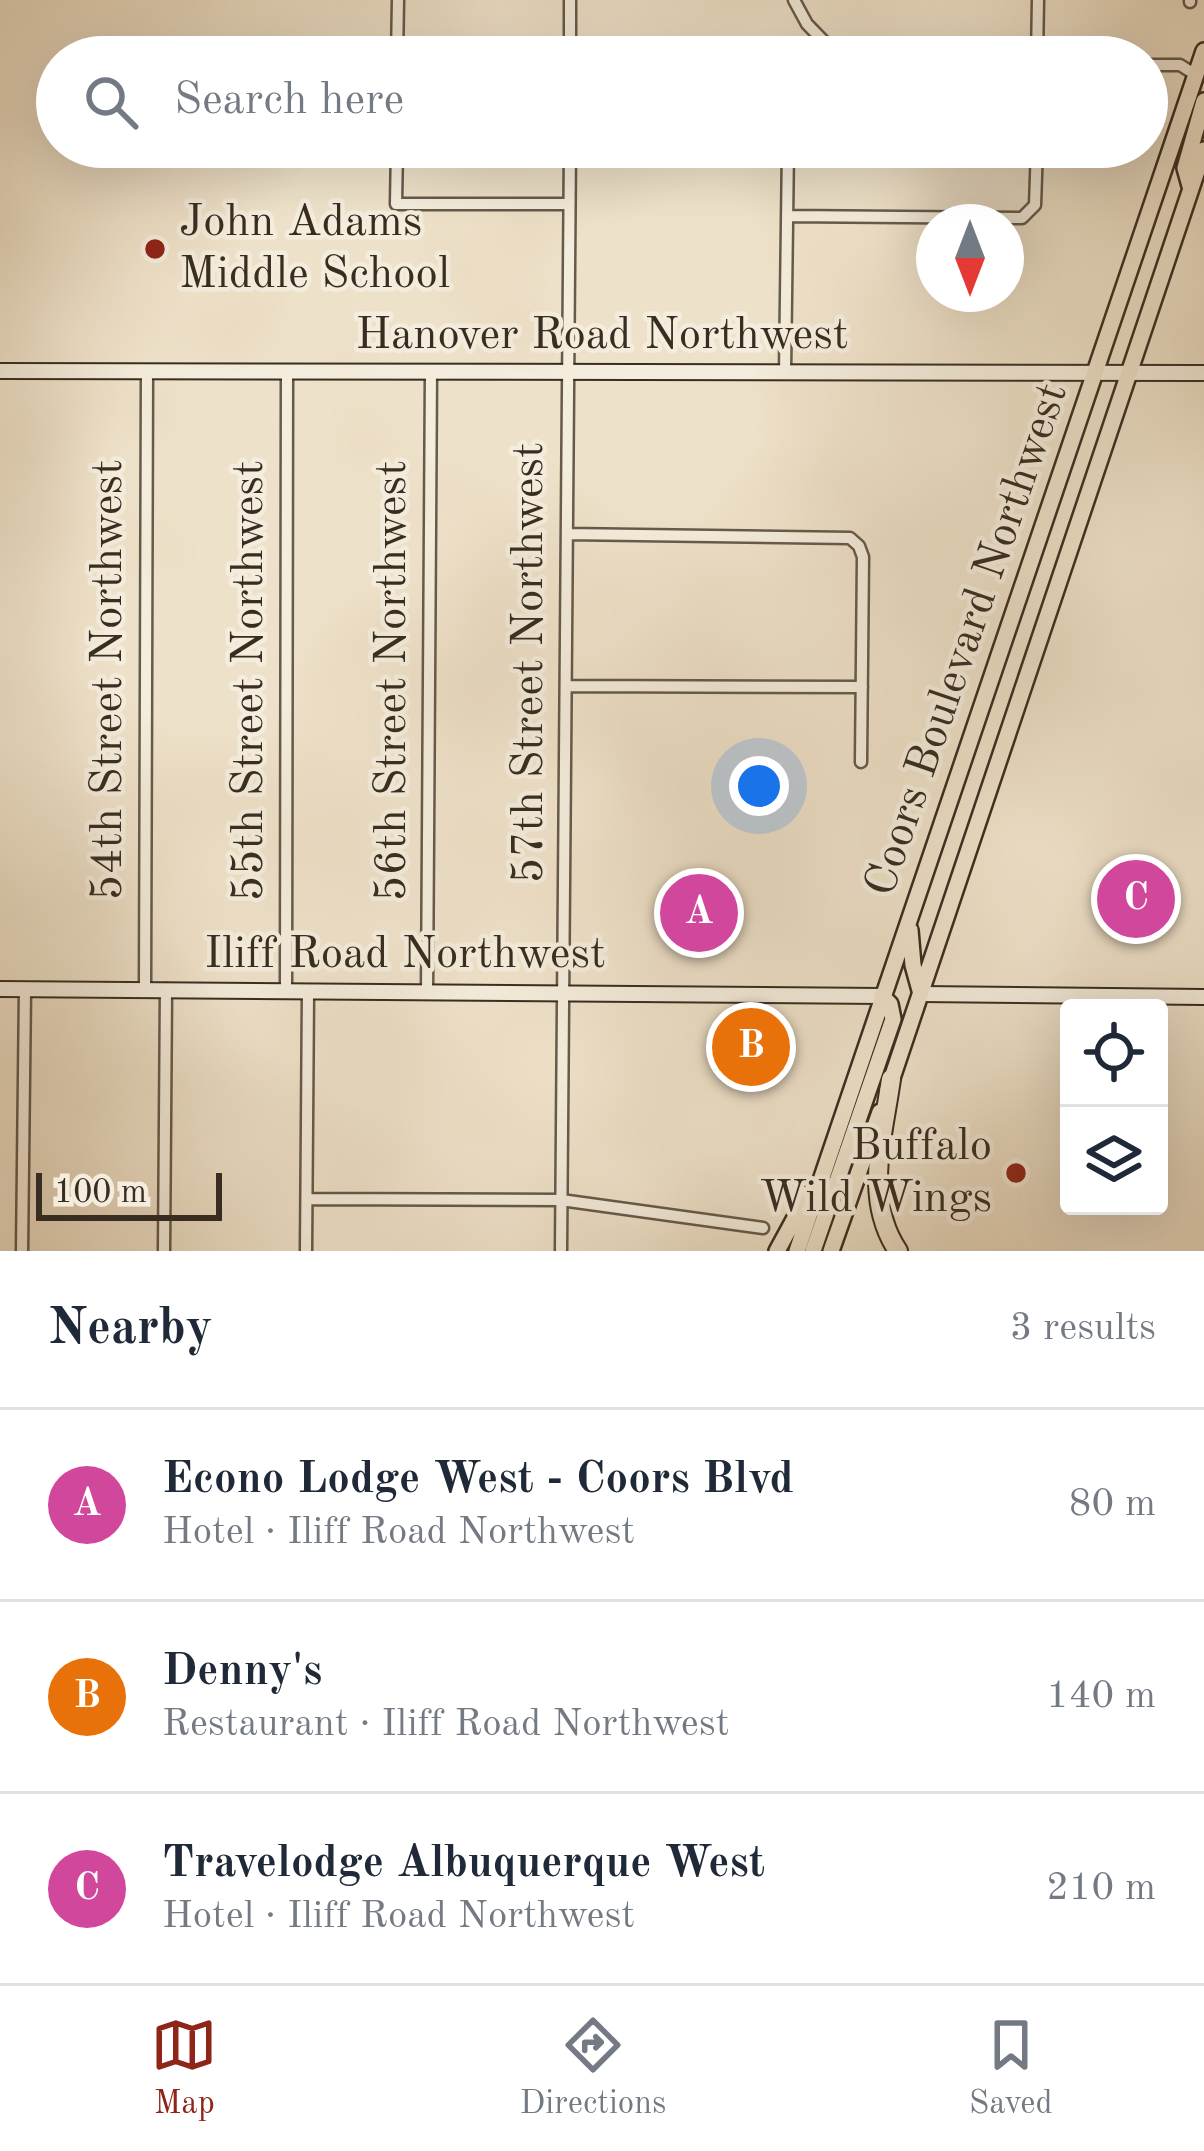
<!DOCTYPE html>
<html lang="en">
<head>
<meta charset="utf-8">
<style>
  :root { --surface:#fff; --page:#f6f6f7; --text:#1f2937; --muted:#747a83; --line:#e0e1e3; --accent:#8f2418 }
  body { margin:0; font-family:"Old Standard TT",serif; background:var(--page); color:var(--text) }
  .controls { position:absolute; right:36px; bottom:36px; display:grid; overflow:hidden; border-radius:12px; box-shadow:0 12px 48px #0002 }
  .controls button { width:108px; height:108px; display:grid; place-items:center; padding:0; border:0; border-bottom:3px solid var(--line); background:var(--surface); color:var(--text); font:60px sans-serif }
  .compass { position:absolute; left:916px; top:204px; width:108px; height:108px; border-radius:50%; background:var(--surface); box-shadow:0 12px 48px #0002; rotate:180deg }
  .scale { position:absolute; left:36px; bottom:30px; width:186px; box-sizing:border-box; padding-left:12px; border:6px solid #382d20; border-top:0; font-size:33px; line-height:42px; white-space:nowrap; color:#382d20; -webkit-text-stroke:9px #f4ecdc; paint-order:stroke }
  .you { position:absolute; left:759px; top:786px; width:42px; height:42px; margin:-30px; border:9px solid #fff; border-radius:50%; background:#1a73e8; box-shadow:0 0 0 18px #1a73e833 }
  .badge { display:grid; place-items:center; width:78px; height:78px; border-radius:50%; background:var(--accent); color:#fff; font-size:39px; font-weight:700 }
  .pin { position:absolute; translate:-50% -50%; border:6px solid #fff; box-shadow:0 3px 12px #0006 }
  .list { margin:0; padding:0; list-style:none }
  h2 { display:flex; justify-content:space-between; align-items:center; height:156px; margin:0; padding:0 48px; font-size:51px }
  h2 small { font-size:39px; font-weight:400; color:var(--muted) }
  .list li { display:grid; grid-template-columns:78px 1fr auto; gap:36px; align-items:center; box-sizing:border-box; height:192px; padding:0 48px; border-top:3px solid var(--line) }
  .list b { display:block; font-size:45px; white-space:nowrap }
  .list p { margin:0; font-size:39px; white-space:nowrap; color:var(--muted) }
  .list em { font-size:39px; font-style:normal; color:var(--muted) }
  .icon { flex:none; width:66px; height:66px; fill:none; stroke:currentColor; stroke-width:2; stroke-linecap:round; stroke-linejoin:round }
  .map { position:relative; flex:none; width:1204px; height:1251px; overflow:hidden }
  .search { position:absolute; background:var(--surface); box-shadow:0 12px 48px #0002; left:36px; right:36px; top:36px; height:132px; display:flex; align-items:center; gap:30px; box-sizing:border-box; padding:0 42px; border-radius:66px; color:var(--muted); font-size:45px }
  .sheet { height:732px; background:var(--surface) }
  nav { display:flex; justify-content:space-around; align-items:center; box-sizing:border-box; height:168px; border-top:3px solid var(--line); background:var(--surface); font-size:33px; color:var(--muted) }
  nav a { display:grid; justify-items:center; gap:6px }
  nav .on { color:var(--accent) }
  .map>svg:first-child { display:block }
  .lines { fill:none; stroke-linecap:round; stroke-linejoin:round }
  .street-casing { stroke:#665a4a; stroke-width:15 }
  .secondary-casing { stroke:#382d20; stroke-width:18 }
  .primary-casing { stroke:#382d20; stroke-width:20 }
  .highway-casing { stroke:#382d20; stroke-width:22 }
  .street { stroke:#f4ecdc; stroke-width:10 }
  .secondary { stroke:#f4ecdc; stroke-width:14 }
  .primary { stroke:#eee1c9; stroke-width:15 }
  .highway { stroke:#eee1c9; stroke-width:18 }
  .poi-dot { fill:#8f2418; stroke:#f4ecdc; stroke-width:4.5 }
  .labels { text-anchor:middle; dominant-baseline:central; stroke-width:9; stroke-linejoin:round; paint-order:stroke }
  .poi-label { font-size:45px; fill:#382d20; stroke:#f4ecdc; text-anchor:start }
  .street-label { font-size:45px; fill:#382d20; stroke:#f4ecdc }
</style>
</head>
<body>
<div class="map">
<svg width="1204" height="1251" viewBox="0 0 1204 1251">
  <rect width="100%" height="100%" fill="#eee1c9"/>
  <filter id="stains"><feTurbulence type="fractalNoise" baseFrequency=".00167" numOctaves="4"/><feColorMatrix values="0 0 0 0 .2 0 0 0 0 .09 0 0 0 0 .02 0 0 0 .5 -.17"/></filter>
  <radialGradient id="worn" r=".72"><stop offset=".6" stop-color="#630" stop-opacity="0"/><stop offset="1" stop-color="#630" stop-opacity=".3"/></radialGradient>
  <g class="lines">
    <defs>
      <path id="street" d="M794 0 807 24 839 57
        M1190 2V0
        M397 57 398 0
        M570 57V0
        M1037 57 1038 0
        M1147 65H1180L1196 75
        M397 147 396 204H569
        M787 216 1022 218 1035 205 1037 147
        M785 373 788 147
        M567 534 850 538 859 546 863 557 861 762
        M566 686 862 687
        M145 989 147 371
        M286 991 287 372
        M427 993 431 371
        M307 1199 561 1200 763 1228
        M22 1251 25 989
        M164 1251 166 989
        M306 1251 308 992
        M561 1251 570 147"/>
      <path id="secondary" d="M0 371 1204 373
        M0 989 882 996
        M921 994 1204 997"/>
      <path id="primary" d="M1190 186 1185 168 1204 101
        M910 930 913 965 921 994
        M888 1090 1204 150
        M777 1251 808 1194
        M797 1251 1204 51
        M813 1251 893 1019 890 1004 882 996
        M831 1251 880 1112"/>
      <path id="highway" d="M891 1079C883 1137 863 1199 898 1251"/>
    </defs>
    <use href="#street" class="street-casing"/>
    <use href="#secondary" class="secondary-casing"/>
    <use href="#primary" class="primary-casing"/>
    <use href="#highway" class="highway-casing"/>
    <use href="#street" class="street"/>
    <use href="#secondary" class="secondary"/>
    <use href="#primary" class="primary"/>
    <use href="#highway" class="highway"/>
  </g>
  <g class="poi-dot">
    <circle cx="155" cy="249" r="12"/>
    <circle cx="1016" cy="1173" r="12"/>
  </g>
  <g class="labels">
    <g class="poi-label">
      <text x="179" y="223">John Adams<tspan x="179" dy="52">Middle School</tspan></text>
      <text x="992" y="1147" text-anchor="end">Buffalo<tspan x="992" dy="52">Wild Wings</tspan></text>
    </g>
    <g class="street-label">
      <text x="602" y="336">Hanover Road Northwest</text>
      <text transform="translate(968 640) rotate(-71)">Coors Boulevard Northwest</text>
      <text transform="translate(530 663) rotate(-90)">57th Street Northwest</text>
      <text transform="translate(109 680) rotate(-90)">54th Street Northwest</text>
      <text transform="translate(250 681) rotate(-90)">55th Street Northwest</text>
      <text transform="translate(393 681) rotate(-90)">56th Street Northwest</text>
      <text x="405" y="955">Iliff Road Northwest</text>
    </g>
  </g>
  <rect width="100%" height="100%" filter="url(#stains)"/>
  <rect width="100%" height="100%" fill="url(#worn)"/>
</svg>
<div class="controls">
<button><svg class="icon" aria-label="locate" viewBox="0 0 24 24"><circle cx="12" cy="12" r="6"/><path d="M12 2v4M12 18v4M2 12h4M18 12h4"/></svg></button>
<button><svg class="icon" aria-label="layers" viewBox="0 0 24 24"><path d="M12 4l9 5-9 5-9-5zM3 14l9 5 9-5"/></svg></button>
</div>
<svg class="compass" viewBox="-18 -18 36 36"><path d="M0-13l5 13h-10z" fill="#e53935"/><path d="M0 13l5-13h-10z" fill="#747a83"/></svg>
<div class="scale">100 m</div>
<div class="you"></div>
<div class="pin badge" style="left:699px;top:913px;background:#d1479c">A</div>
<div class="pin badge" style="left:751px;top:1047px;background:#e8710a">B</div>
<div class="pin badge" style="left:1136px;top:899px;background:#d1479c">C</div>
<div class="search"><svg class="icon" aria-label="search" viewBox="0 0 24 24"><circle cx="10" cy="10" r="6"/><path d="M15 15l6 6"/></svg>Search here</div>
</div>
<section class="sheet">
<h2>Nearby<small>3 results</small></h2>
<ul class="list">
<li><span class="badge" style="background:#d1479c">A</span><div><b>Econo Lodge West - Coors Blvd</b><p>Hotel · Iliff Road Northwest</p></div><em>80 m</em></li>
<li><span class="badge" style="background:#e8710a">B</span><div><b>Denny's</b><p>Restaurant · Iliff Road Northwest</p></div><em>140 m</em></li>
<li><span class="badge" style="background:#d1479c">C</span><div><b>Travelodge Albuquerque West</b><p>Hotel · Iliff Road Northwest</p></div><em>210 m</em></li>
</ul>
</section>
<nav>
<a class="on"><svg class="icon" aria-label="map" viewBox="0 0 24 24"><path d="M3 6l6-2 6 2 6-2v14l-6 2-6-2-6 2zM9 4v14M15 6v14"/></svg>Map</a>
<a><svg class="icon" aria-label="directions" viewBox="0 0 24 24"><path d="M12 3l9 9-9 9-9-9zM9 14v-3h6M13 9l2 2-2 2"/></svg>Directions</a>
<a><svg class="icon" aria-label="saved" viewBox="0 0 24 24"><path d="M7 4h10v16l-5-4-5 4z"/></svg>Saved</a>
</nav>
</body>
</html>
